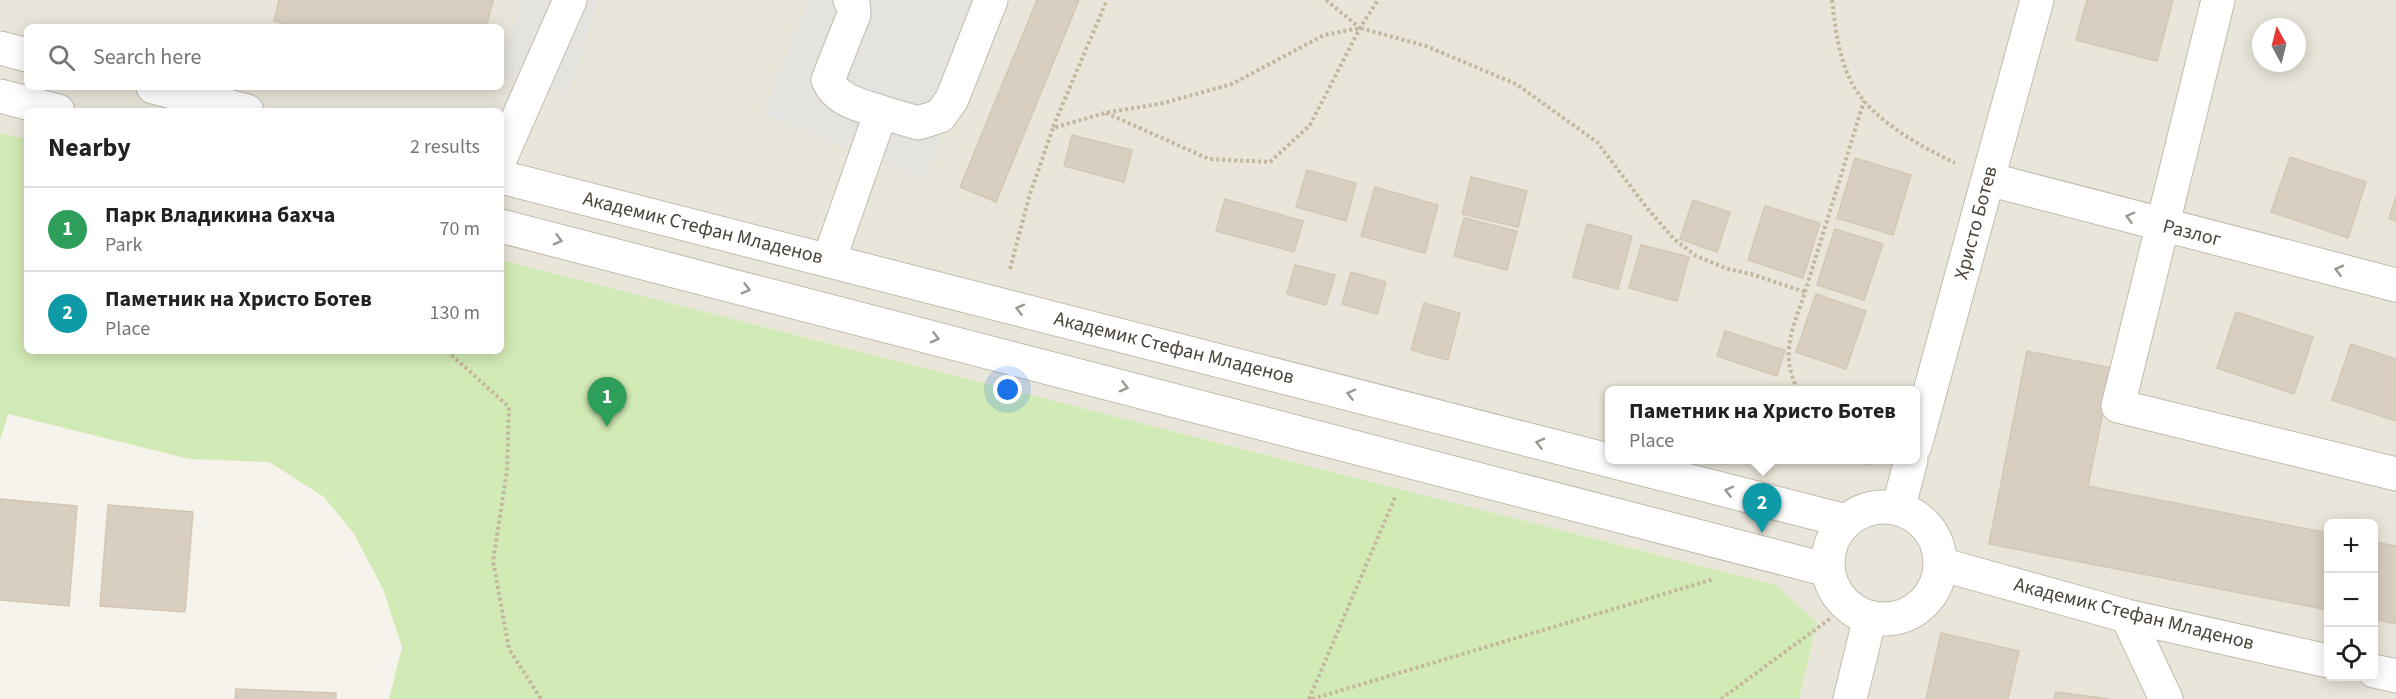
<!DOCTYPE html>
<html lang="en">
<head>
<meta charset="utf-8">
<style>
  :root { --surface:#fff; --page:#f2f2f2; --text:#222; --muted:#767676; --line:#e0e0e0; --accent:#db2777 }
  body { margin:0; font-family:"Source Sans 3",sans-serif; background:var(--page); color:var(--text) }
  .controls { position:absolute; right:18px; bottom:18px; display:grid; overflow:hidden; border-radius:9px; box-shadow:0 3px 15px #0003 }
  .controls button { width:54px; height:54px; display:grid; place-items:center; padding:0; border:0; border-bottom:2px solid var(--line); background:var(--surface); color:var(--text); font:30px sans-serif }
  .compass { position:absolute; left:2252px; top:18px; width:54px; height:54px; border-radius:50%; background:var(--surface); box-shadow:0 3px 15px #0003; rotate:353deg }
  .you { position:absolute; left:1008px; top:390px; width:21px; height:21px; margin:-15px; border:4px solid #fff; border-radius:50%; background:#1a73e8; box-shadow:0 0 0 9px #1a73e833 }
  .badge { display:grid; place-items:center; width:39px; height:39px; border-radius:50%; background:var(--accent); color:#fff; font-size:20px; font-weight:700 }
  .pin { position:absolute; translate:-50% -50px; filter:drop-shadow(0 2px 3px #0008) }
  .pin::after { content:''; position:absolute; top:32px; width:21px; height:18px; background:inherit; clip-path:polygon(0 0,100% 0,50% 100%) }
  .popup { position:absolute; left:1605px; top:386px; width:315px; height:78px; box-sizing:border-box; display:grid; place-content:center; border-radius:9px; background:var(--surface); filter:drop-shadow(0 2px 4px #0005); font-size:20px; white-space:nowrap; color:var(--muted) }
  .popup b { font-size:22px; color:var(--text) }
  .popup::after { content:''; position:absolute; left:50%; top:100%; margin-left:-12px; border:12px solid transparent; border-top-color:var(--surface) }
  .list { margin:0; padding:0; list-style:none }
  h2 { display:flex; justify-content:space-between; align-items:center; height:78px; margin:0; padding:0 24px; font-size:26px }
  h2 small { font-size:20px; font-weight:400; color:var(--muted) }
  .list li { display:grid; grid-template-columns:39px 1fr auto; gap:18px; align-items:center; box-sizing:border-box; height:84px; padding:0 24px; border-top:2px solid var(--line) }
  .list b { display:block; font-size:22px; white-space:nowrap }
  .list p { margin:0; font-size:20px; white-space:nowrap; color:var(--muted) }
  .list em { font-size:20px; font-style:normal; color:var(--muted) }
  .icon { flex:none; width:33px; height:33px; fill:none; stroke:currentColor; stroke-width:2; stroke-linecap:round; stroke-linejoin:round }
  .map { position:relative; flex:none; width:2396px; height:699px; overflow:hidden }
  .search { position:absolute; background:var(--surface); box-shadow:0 3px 15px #0003; left:24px; top:24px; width:480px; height:66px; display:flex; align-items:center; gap:15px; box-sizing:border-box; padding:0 21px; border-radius:9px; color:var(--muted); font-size:22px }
  .panel { position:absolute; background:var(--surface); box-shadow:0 3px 15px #0003; left:24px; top:108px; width:480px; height:246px; border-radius:9px }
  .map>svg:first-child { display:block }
  .residential { fill:#eae5da; fill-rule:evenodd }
  .green { fill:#d2eab5 }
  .parking { fill:#e5e3e0 }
  .building { fill:#d8cfc1; stroke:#d3c7b4; stroke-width:1.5 }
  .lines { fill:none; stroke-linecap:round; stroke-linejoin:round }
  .street-casing { stroke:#c2bbae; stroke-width:35 }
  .path { stroke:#c4b79f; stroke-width:4; stroke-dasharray:3 3; stroke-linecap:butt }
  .street { stroke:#fff; stroke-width:33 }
  .oneway { stroke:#9c9892 }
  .labels { text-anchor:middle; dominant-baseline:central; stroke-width:4.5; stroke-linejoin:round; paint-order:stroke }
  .street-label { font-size:20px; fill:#4b4439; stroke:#fff }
</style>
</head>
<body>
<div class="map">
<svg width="2396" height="699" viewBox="0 0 2396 699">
  <rect width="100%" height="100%" fill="#f6f3ec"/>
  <path class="residential" d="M0 0H2396V699H1799L1817 623 1776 585 501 260V111H27V139L0 133ZM27 27H501V87H27ZM2261 27H2297V63H2261ZM1609 390H1915V460H1609ZM2328 524H2374V676H2328Z"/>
  <path class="green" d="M0 133 27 139V351H501V260L1776 585 1817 623 1799 699H389L402 647 383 589 354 534 324 497 269 462 189 459 8 414 0 440Z"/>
  <path class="parking" d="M521 0H598L568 96 501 75V64Z
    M808 0H998L923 180 763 114Z"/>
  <path class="building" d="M279 0H489L493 1 486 27 336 25V27H295L274 21Z
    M1037 0H1079L996 202 960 187Z
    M2087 0H2173L2157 61 2076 40Z
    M1072 135 1132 150 1124 182 1064 166Z
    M2290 157 2366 182 2348 238 2271 212Z
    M1855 158 1911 175 1893 235 1837 218Z
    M1307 170 1356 183 1346 221 1296 207Z
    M1471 177 1527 191 1518 227 1462 214Z
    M1375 187 1438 205 1425 253 1361 236Z
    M2396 197V221L2389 218Z
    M1225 199 1303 221 1294 252 1216 231Z
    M1693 200 1730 212 1717 252 1680 239Z
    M1765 206 1820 223 1803 278 1748 260Z
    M1464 218 1517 231 1507 270 1454 256Z
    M1587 224 1632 236 1618 289 1573 277Z
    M1835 229 1883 244 1864 300 1817 285Z
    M1641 245 1689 257 1677 301 1629 288Z
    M1295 265 1335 275 1326 305 1287 294Z
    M1351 272 1386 282 1377 314 1342 304Z
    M1816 294 1866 311 1846 369 1796 352Z
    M1424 303 1460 313 1448 360 1411 350Z
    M2236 312 2313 337 2294 394 2217 368Z
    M1725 331 1785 350 1777 376 1717 356Z
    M2351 344 2396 359V421L2332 400Z
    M2027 351 2112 368 2088 486 2328 533V610L1989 544Z
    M0 499 77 506 69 606 0 600Z
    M108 505 193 512 185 612 100 606Z
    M2374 542 2396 546V624L2374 619Z
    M1941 633 2019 651 2008 699H1926Z
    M236 689 336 693V699H235Z
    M2056 692 2110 699H2054Z"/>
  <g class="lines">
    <defs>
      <path id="street" d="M2218 0 2118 406 2396 474
        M0 48 27 55
        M153 87 247 111
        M0 96 58 111
        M881 112 918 123 940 116 952 99 991 0
        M501 157 570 0
        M501 177 1846 521
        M1988 179 2396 285
        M501 226 1828 570
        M829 260 881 112C860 105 837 101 828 80L854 14 853 2 850 0
        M1915 446 2037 0
        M1828 563a56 56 0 1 1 112 0a56 56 0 1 1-112 0Z
        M1898 509 1911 460
        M1940 564 2127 616 2328 661
        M2127 616 2166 699
        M2374 671 2396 676
        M1850 699 1870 617"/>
    </defs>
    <use href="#street" class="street-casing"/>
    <path class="path" d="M1326 0 1360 28
      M1832 0C1835 26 1838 53 1849 77 1866 117 1918 145 1955 163
      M1106 113 1209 159 1270 162 1310 125 1360 28 1378 0
      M1053 127 1107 0
      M1010 269 1029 197 1053 128 1105 113 1163 103 1232 84 1324 35 1360 28 1426 46 1516 84 1597 142 1647 208 1674 239 1696 256 1728 269 1751 274 1805 292C1793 329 1779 353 1798 390
      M1805 292 1864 101
      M447 351 509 407 507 471 493 561 509 649 541 699
      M1860 460 1872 464
      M1309 699 1396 495
      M1312 699 1714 579
      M1721 699 1831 618"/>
    <use href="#street" class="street"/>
  </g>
  <defs><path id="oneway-chevron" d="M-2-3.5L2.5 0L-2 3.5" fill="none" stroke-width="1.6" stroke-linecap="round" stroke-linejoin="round" transform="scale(1.5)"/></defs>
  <g class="oneway">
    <use href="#oneway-chevron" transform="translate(2130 217) rotate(-165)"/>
    <use href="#oneway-chevron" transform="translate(558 240) rotate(15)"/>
    <use href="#oneway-chevron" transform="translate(2339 270) rotate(-166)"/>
    <use href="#oneway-chevron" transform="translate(746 289) rotate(15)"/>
    <use href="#oneway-chevron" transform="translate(1020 309) rotate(-166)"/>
    <use href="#oneway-chevron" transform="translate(935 338) rotate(15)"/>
    <use href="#oneway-chevron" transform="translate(1124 387) rotate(15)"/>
    <use href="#oneway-chevron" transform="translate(1351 394) rotate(-166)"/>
    <use href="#oneway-chevron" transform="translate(1540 443) rotate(-166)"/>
    <use href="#oneway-chevron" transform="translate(1729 491) rotate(-166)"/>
  </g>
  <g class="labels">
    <g class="street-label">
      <text transform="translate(1976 223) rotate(-75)">Христо Ботев</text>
      <text transform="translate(703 228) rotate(14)">Академик Стефан Младенов</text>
      <text transform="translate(2192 233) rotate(14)">Разлог</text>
      <text transform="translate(1174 348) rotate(14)">Академик Стефан Младенов</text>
      <text transform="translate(2134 614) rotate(14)">Академик Стефан Младенов</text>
    </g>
  </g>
</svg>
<div class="controls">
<button>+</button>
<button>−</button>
<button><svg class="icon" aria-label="locate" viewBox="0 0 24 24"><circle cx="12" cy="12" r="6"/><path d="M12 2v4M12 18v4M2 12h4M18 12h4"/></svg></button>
</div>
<svg class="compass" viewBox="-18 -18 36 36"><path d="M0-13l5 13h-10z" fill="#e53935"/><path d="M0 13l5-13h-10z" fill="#767676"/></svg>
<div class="you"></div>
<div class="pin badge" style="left:607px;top:427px;background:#2e9e5b">1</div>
<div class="pin badge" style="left:1762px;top:533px;background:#0f9aa8">2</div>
<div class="popup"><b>Паметник на Христо Ботев</b>Place</div>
<div class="search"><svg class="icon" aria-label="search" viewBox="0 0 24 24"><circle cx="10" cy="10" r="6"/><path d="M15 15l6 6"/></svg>Search here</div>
<section class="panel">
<h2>Nearby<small>2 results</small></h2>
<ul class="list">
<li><span class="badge" style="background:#2e9e5b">1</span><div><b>Парк Владикина бахча</b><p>Park</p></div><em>70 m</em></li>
<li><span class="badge" style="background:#0f9aa8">2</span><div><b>Паметник на Христо Ботев</b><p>Place</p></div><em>130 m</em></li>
</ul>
</section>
</div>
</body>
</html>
